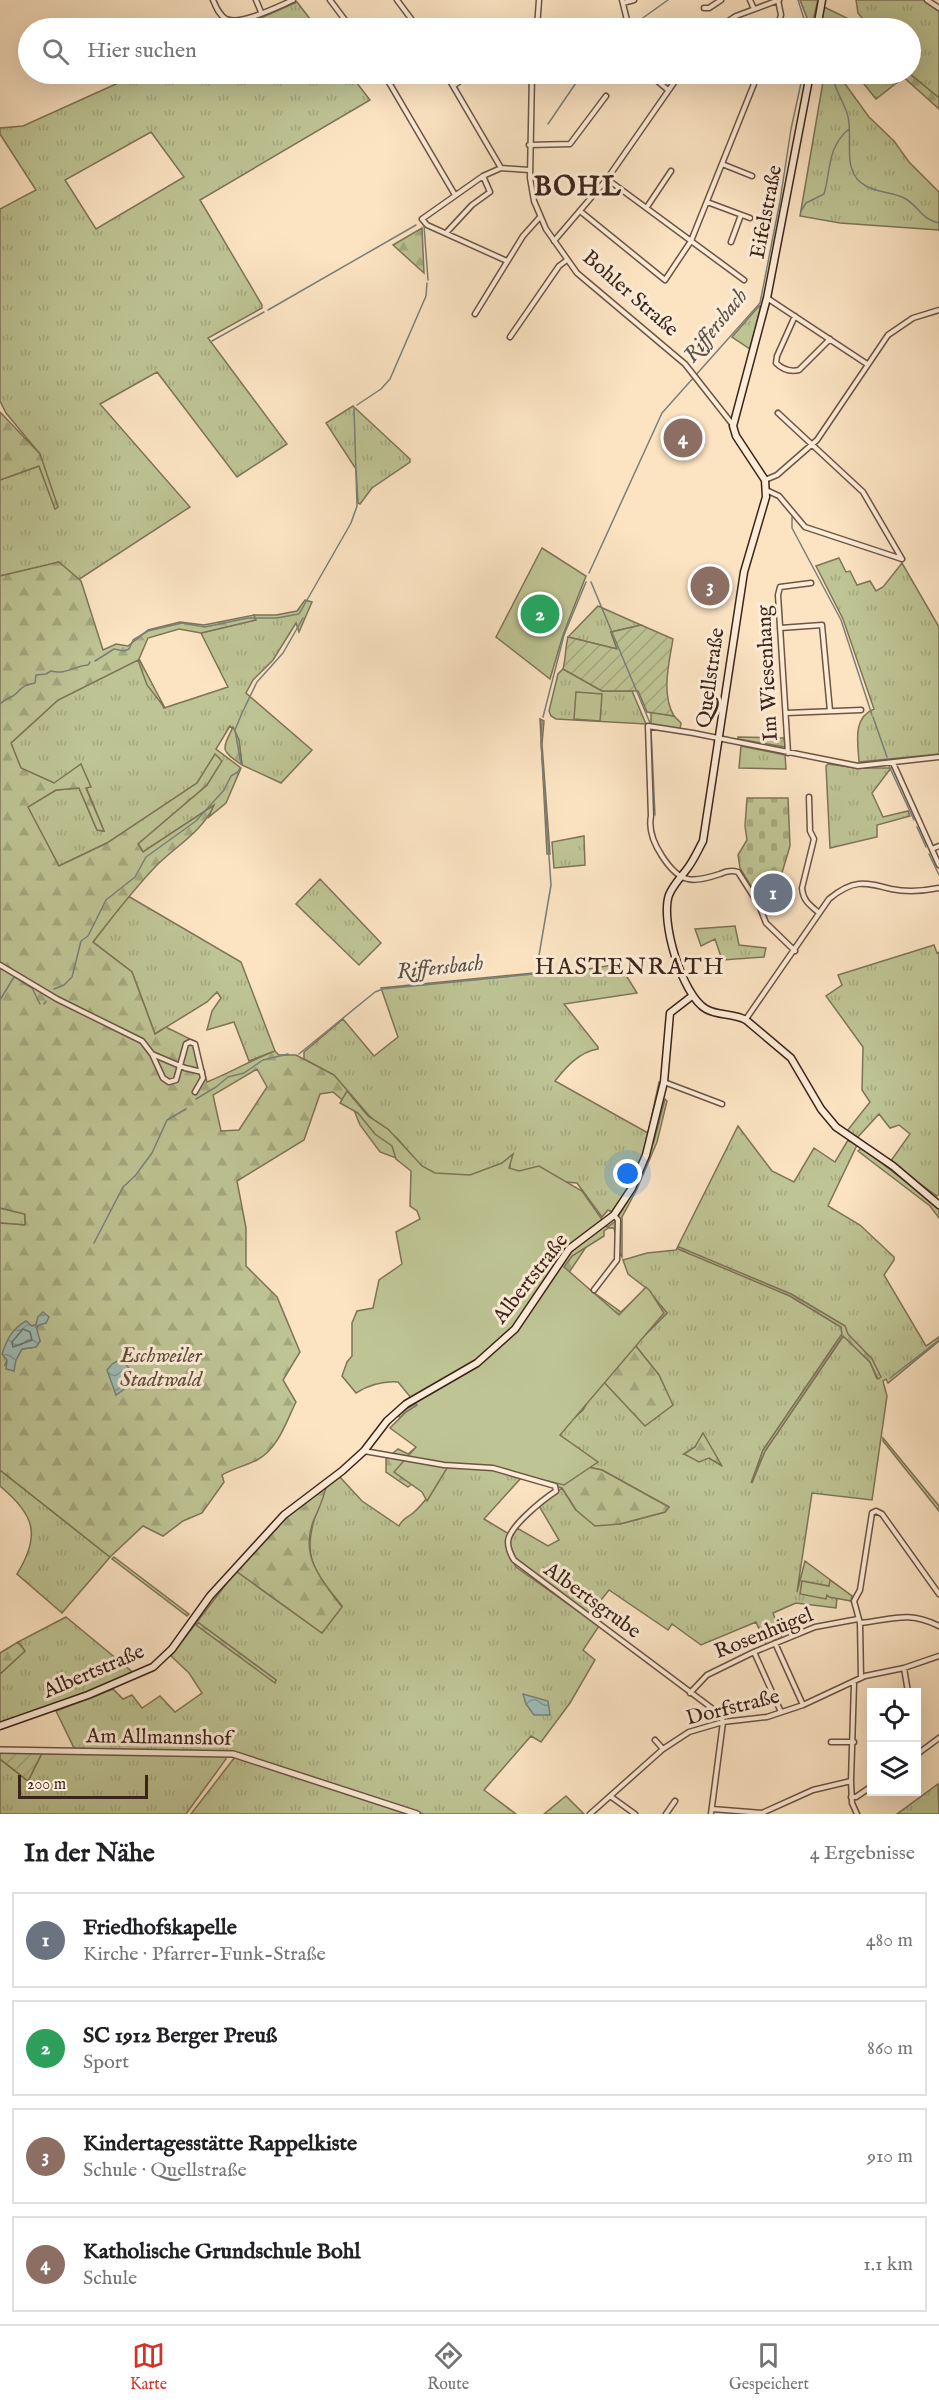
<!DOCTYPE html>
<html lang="de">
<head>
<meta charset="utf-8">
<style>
  :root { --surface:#fff; --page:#f2f2f2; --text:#202124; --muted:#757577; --line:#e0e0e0; --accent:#d93025 }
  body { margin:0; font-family:"IM FELL English",serif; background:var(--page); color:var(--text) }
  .controls { position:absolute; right:18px; bottom:18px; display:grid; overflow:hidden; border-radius:0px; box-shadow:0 6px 24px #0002 }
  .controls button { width:54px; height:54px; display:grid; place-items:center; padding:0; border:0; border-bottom:2px solid var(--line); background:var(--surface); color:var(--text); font:30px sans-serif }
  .scale { position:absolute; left:18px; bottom:15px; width:130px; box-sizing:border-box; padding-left:6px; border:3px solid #3d241b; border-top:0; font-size:16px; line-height:21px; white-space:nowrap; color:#3d241b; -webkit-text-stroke:4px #fdedd8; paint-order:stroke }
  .you { position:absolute; left:628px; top:1174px; width:21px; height:21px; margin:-15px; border:4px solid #fff; border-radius:50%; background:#1a73e8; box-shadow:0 0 0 9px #1a73e833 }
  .badge { display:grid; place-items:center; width:39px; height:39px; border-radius:50%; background:var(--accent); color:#fff; font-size:20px; font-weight:700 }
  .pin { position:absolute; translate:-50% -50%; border:3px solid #fff; box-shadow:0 2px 6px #0006 }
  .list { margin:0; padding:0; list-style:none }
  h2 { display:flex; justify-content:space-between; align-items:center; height:78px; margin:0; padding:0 24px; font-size:26px }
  h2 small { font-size:20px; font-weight:400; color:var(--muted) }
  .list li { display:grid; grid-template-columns:39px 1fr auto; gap:18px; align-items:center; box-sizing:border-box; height:96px; margin:0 12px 12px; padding:0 12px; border:2px solid var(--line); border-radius:0px }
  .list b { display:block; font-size:22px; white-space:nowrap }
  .list p { margin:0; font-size:20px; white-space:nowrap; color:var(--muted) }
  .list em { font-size:20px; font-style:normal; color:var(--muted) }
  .icon { flex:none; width:33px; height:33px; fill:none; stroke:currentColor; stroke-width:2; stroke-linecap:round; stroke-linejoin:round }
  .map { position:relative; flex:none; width:939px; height:1814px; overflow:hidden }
  .search { position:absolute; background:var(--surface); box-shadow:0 6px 24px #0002; left:18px; right:18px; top:18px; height:66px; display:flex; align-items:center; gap:15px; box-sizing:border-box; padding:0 21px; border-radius:33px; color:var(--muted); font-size:22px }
  .sheet { height:510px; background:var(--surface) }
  nav { display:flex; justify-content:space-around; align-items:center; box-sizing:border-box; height:84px; border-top:2px solid var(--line); background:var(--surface); font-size:16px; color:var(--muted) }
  nav a { display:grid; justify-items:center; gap:3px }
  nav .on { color:var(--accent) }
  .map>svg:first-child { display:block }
  .grass { fill:url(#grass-tufts); stroke:#7e7458; stroke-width:1.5; fill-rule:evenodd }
  .forest { fill:url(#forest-firs); stroke:#7e7458; stroke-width:1.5; fill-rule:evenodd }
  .cemetery { fill:url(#cemetery-stones); stroke:#7e7458; stroke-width:1.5 }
  .park { fill:#bec494; stroke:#7e7458; stroke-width:1.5 }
  .garden { fill:url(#garden-furrows); stroke:#7e7458; stroke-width:1.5 }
  .water { fill:url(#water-waves); stroke:#78807a; stroke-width:1.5 }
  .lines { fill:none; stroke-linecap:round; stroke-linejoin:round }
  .shore { stroke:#6e716a; stroke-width:1.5 }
  .stream { stroke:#78807a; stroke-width:1.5 }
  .minor-casing { stroke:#6d5445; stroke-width:7 }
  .tertiary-casing { stroke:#6d5445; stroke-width:8 }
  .secondary-casing { stroke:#3d241b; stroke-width:9 }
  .minor { stroke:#fdedd8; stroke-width:4 }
  .tertiary { stroke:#fdedd8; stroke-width:5 }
  .secondary { stroke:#fdedd8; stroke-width:6 }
  .labels { text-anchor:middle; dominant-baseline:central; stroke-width:6; stroke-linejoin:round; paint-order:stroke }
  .street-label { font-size:21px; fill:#3d241b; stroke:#fdedd8 }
  .park-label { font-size:21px; font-style:italic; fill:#5d4c39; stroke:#fdedd8 }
  .water-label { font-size:22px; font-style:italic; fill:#5b524a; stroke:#fdedd8 }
  .quarter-label { font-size:24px; letter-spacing:1.5px; fill:#3d241b; stroke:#fdedd8 }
  .district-label { font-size:27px; font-weight:bold; letter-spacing:1.5px; fill:#3d241b; stroke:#fdedd8 }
</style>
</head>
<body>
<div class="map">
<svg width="939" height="1814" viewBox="0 0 939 1814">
  <defs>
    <pattern id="grass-tufts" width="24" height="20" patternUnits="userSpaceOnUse" patternTransform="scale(1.5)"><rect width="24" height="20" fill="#bec494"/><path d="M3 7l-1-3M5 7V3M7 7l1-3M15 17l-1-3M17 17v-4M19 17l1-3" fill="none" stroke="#a4a87f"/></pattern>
    <pattern id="forest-firs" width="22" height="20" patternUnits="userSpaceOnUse" patternTransform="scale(1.5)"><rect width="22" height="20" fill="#bec494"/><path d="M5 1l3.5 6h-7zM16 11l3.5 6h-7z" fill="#a4a87f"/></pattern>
    <pattern id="cemetery-stones" width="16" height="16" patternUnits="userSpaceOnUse" patternTransform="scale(1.5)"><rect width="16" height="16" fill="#bec494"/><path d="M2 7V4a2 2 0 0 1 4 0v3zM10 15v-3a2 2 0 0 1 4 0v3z" fill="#a4a87f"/></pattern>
    <pattern id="garden-furrows" width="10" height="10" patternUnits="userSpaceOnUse" patternTransform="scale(1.5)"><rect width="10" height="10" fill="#bec494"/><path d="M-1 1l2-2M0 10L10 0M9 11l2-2" fill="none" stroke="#a4a87f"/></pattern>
    <pattern id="water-waves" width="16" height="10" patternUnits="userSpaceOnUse" patternTransform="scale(1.5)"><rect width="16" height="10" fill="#a0beb9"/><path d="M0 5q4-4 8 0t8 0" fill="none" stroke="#849a96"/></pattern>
  </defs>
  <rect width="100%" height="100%" fill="#fce4c3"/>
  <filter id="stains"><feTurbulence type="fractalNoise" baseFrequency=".00333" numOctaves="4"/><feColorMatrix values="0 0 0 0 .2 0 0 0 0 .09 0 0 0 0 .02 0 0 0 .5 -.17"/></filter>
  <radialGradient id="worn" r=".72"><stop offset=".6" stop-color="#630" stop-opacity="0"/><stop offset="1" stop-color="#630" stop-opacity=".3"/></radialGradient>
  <path class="grass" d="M800 0H818L811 28Z
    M856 0H926L939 10V98L910 74V28H870L858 13Z
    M297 2 317 28H238Z
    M824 7 857 23 859 28H821Z
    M138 74H350L370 100 200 200 262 305V308L208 338 287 444 237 477 157 372 100 404 190 507 78 580 59 562 0 576V480L39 466 55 508 40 454 6 413 0 401V209L36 190 0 134V128L23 126ZM151 132 184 177 96 229 65 180Z
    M856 74H900L904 77 876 99Z
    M830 77H836L843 81 869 117 894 141 909 162 939 192V230L840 223 800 216 823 82Z
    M759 306H761L750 349 732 337Z
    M353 406 410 459V462L372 488 360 504 358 503 356 469 326 423Z
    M839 558 846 572 850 571 857 585 870 581 876 591 883 587 902 563 939 627V754L859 762C858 743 852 718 874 709L843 619 816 566Z
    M305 600 312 602 299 632 296 623 273 660 253 680 246 693 312 750 281 783 242 765C240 752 240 735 230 726L216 749 241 768 226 803 209 817 213 806 143 852 138 843 207 785 216 755 197 783 107 843 59 866 27 807 56 790 79 788 97 830 104 831 86 787H91L54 783 20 768 11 743 58 700 139 659 164 708 228 687 201 633 255 620 254 615H276L297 611Z
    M598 606 641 625 611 632 617 649 568 637Z
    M563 669 602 691H632L646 724 556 719 551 716 549 711 558 674Z
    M738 737 784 738 785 747 738 739Z
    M741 746 785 755 786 769 739 768Z
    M828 764 858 768H891L872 793 883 817 908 811 910 816 877 825V837L830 848 826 766Z
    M584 836 585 865 554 868 552 842Z
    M320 879 381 943 359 965 296 904Z
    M128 896 241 962 275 1051 249 1061 234 1022 207 1030 212 1011 221 998 217 992 207 1002 155 1034 132 972 93 942Z
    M735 926 739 945 766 948 764 957 722 960 715 939 701 946 695 929Z
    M934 945 937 953 939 952V1194L937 1196 890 1162 910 1134 899 1125 890 1128 879 1114 857 1138 847 1131 870 1102 862 1090 863 1047 826 996 842 985 838 975Z
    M619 964 637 993 564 1004 598 1047V1049C579 1052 566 1067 555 1081L648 1133 659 1082 661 1083C651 1127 642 1176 612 1212L608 1210 602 1217 577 1183 510 1177V1162L447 1186 420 1165 370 1117 334 1075 304 1059V1052L343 1019 374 1056 398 1037 381 988 534 973 569 972Z
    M665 1099 667 1101 657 1142 637 1189 622 1217V1257L619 1252 618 1217 635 1188 654 1141Z
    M738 1126 772 1171 794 1182 814 1148 835 1162 848 1140 857 1145 828 1206 860 1225 894 1257V1260L884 1275 926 1346 939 1337V1341L888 1383 886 1379 883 1381 887 1396 872 1500 812 1493 797 1592 805 1561 852 1596 846 1593 851 1601 837 1598 836 1608 796 1603 773 1613 782 1638 766 1645 756 1622 701 1645 672 1624 668 1630 609 1590 589 1615 518 1563 509 1543 517 1528 548 1546 559 1540 539 1506 562 1488 576 1510 620 1524 665 1512 669 1507 602 1470 587 1467 555 1435 601 1379 659 1375 635 1345 667 1313 646 1288 628 1274 623 1260 647 1253 676 1250ZM679 1248 791 1294 845 1326 847 1334 872 1359 877 1379 870 1362 844 1335 765 1451 752 1483 763 1450 842 1334 841 1327 790 1296ZM703 1434 721 1465 709 1458 684 1454 695 1447Z
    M862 1148 932 1202 939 1210V1218L930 1206 858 1151Z
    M0 1208 25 1214V1225L0 1223Z
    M883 1438 939 1506V1511L883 1441Z
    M457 1465 492 1469 521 1478 484 1519 509 1534V1553L516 1567 599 1626 583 1650 595 1660 570 1703 541 1742 531 1736 484 1790 516 1814H424L233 1752 75 1750 56 1711 113 1689 123 1699 132 1695 142 1708 160 1696 175 1712 202 1693 189 1673 171 1656 236 1571 322 1633 342 1606C313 1569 301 1558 317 1510 323 1492 324 1487 339 1476L362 1501 399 1526C403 1518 407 1518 413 1513 427 1501 437 1483 447 1467L453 1468ZM199 1623 276 1680 275 1682 197 1625Z
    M0 1470 110 1557 62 1613 17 1574C41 1535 35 1515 0 1486Z
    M66 1617 135 1674 0 1724V1674L25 1651 18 1642Z
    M42 1753 214 1756 225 1757 226 1759 186 1814H0V1759L28 1781Z
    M235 1757 408 1814H191Z
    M938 1784 939 1814H897Z
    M566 1796 584 1814H544Z"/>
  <path class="forest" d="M900 74H910L939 98V109Z
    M422 228 424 273 393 245Z
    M0 412 40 454 58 507 55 509 39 466 0 480Z
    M59 562 81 581 103 650 116 644 128 646 148 630 180 622 204 625 254 615 256 620 201 633 179 629 148 638 139 659 165 708 147 685 138 660 58 700 11 743 21 768 54 783 81 764 91 787 86 788 104 831 97 830 79 788 56 790 28 807 59 866 107 843 197 783 215 754 222 761 207 785 138 844 143 852 214 805C204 830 175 847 156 866 133 890 113 916 93 942L132 972 155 1034 166 1027 196 1042 207 1082C232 1072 251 1060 275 1051L279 1055H296L334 1075 370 1117 397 1138 420 1165 412 1164 380 1152 360 1125 354 1110 333 1092 320 1094 304 1140 237 1181 246 1228V1266L277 1297 300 1352 283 1380 296 1402C286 1422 278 1449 257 1460 245 1466 234 1468 222 1475L224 1482 202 1513 183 1521 163 1536 143 1526 110 1557 0 1470V1223L25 1225V1214L0 1208V576ZM257 1069 267 1087 239 1130 221 1131 213 1095ZM37 1324H39L36 1330 40 1341 36 1347 22 1349 16 1360 5 1365 7 1360 32 1326Z
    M540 719 544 721 542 744 550 854H547Z
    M233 727 239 740 242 765C220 750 222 750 233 727Z
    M616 1221V1237L614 1228H607L586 1247 568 1274 621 1312 646 1288 667 1313 635 1345 659 1375 673 1405 645 1426 601 1379 583 1410 555 1435 588 1467 602 1470 669 1507 665 1512 620 1524 595 1526 576 1510 562 1488C536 1481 467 1455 443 1463 432 1467 418 1480 408 1487L386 1472V1459L398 1449 408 1454 428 1437 398 1416 408 1408 440 1389 573 1251Z
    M679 1247 791 1294 845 1326 848 1334 872 1359 881 1377 878 1379 870 1362 843 1336 765 1451 751 1483 763 1450 842 1334 841 1327 790 1296 678 1249Z
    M703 1433 722 1466 709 1458 699 1462 684 1454 695 1447Z
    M326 1486C324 1499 318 1510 313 1522 300 1556 322 1581 342 1607L322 1633 236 1571 286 1518Z
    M114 1557 189 1614 187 1616 112 1559Z
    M199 1623 276 1680 275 1683 196 1625Z
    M18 1642 25 1651 0 1674V1653Z"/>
  <path class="cemetery" d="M747 798H788L790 846 779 883 775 905 765 910 740 868 738 855 747 840 745 826Z"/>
  <path class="park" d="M542 548 586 576 563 635 550 679 496 637Z
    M576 692 602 694 600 721 574 719Z
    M651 712 674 716 681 723 680 729 651 724Z
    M347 1091 368 1116 388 1129 422 1166 435 1173 470 1175 502 1163 513 1154 509 1168 519 1171 539 1166 582 1191 608 1228 604 1231V1236L572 1256 564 1267 619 1315 646 1287 650 1291 664 1313 560 1435 598 1462 564 1485 491 1467 450 1463 427 1501 422 1492 394 1472 416 1447 390 1428 406 1412 417 1405 398 1382C383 1381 369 1385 356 1393L342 1376 347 1362 352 1356V1323L357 1311 373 1308 379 1280 402 1264 396 1232 420 1219 417 1211 410 1206 411 1171 396 1159 392 1146 375 1134 358 1113 340 1103Z
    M830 1580 852 1596 851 1601 829 1597 827 1595 826 1599 800 1594 802 1581 829 1586Z"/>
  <path class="garden" d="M641 625 673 639C669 663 661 694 674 716L647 712 638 691H602L563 669C566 658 565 648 568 637L617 649 611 632Z
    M0 1752 42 1753 28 1781 0 1759Z"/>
  <path class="water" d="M43 1312 49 1317 46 1323 36 1326 40 1341 36 1347 22 1349 16 1360 14 1371 6 1369 7 1360 2 1354C7 1339 12 1329 26 1321L32 1326 36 1324 38 1317Z
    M121 1359 128 1367 134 1382 116 1395 107 1370 112 1364Z
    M523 1694 548 1701 550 1715H534L526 1704Z"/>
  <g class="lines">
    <path class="shore" d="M23 1329 30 1332 32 1340 13 1347 12 1342Z"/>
    <path class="stream" d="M798 0 807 28
      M633 25 668 0
      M832 74C834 88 842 99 847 113 855 135 839 172 866 186 878 193 894 192 906 199 920 208 921 219 939 223
      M548 124 582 74
      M801 211 806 203 824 194C831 170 827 147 849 129
      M424 226 428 280
      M268 310 416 225
      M212 341 264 312
      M357 405 381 389 390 379 426 296 427 283
      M792 517V528L841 620 872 715
      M589 573 662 413 760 303 780 201 791 129 803 74
      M591 582 650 723
      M95 661 114 649 124 651 129 649 133 640 148 631 182 623 205 627 248 618H277L299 614 351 523 357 506 354 408
      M0 704C4 700 9 698 13 696 23 689 19 686 35 683L36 675 46 674 51 671C66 675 74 666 88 665L90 662
      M543 717 564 635 586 582
      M873 717 887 757
      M651 729 655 815
      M241 764 235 730 242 713 257 682 283 653 303 618
      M889 766 914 820
      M917 827 926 847
      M929 854 939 875
      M537 967 551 885 541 743 542 721
      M18 979 32 988 40 1004
      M54 989 64 985 72 977 81 941 88 936 106 900 135 877 146 857 196 821 224 790 231 776 238 772 240 768
      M0 1000 14 977 17 978
      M44 1004 46 1001
      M299 1054 375 992 383 989 534 974
      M196 1099 216 1087 228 1077 244 1073 263 1060 288 1054
      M94 1243 123 1187 135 1176 152 1153 167 1120 186 1109
      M890 1378 939 1340"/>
    <defs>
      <path id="minor" d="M213 0C216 7 219 15 226 19 240 26 279 6 293 0
        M256 0 261 12
        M330 0 351 28
        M397 0 418 28
        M622 0 629 28
        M750 0 754 9
        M927 0 939 8
        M623 3 634 0
        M704 8H709L721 0
        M537 28 539 0
        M668 28V27
        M718 28 736 16 779 0
        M777 28 781 15 778 0
        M384 74 455 195
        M446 74 501 168
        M481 74 486 78 493 74
        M532 74 530 178 534 201 546 229 577 273 685 364 733 425
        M649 74 668 90
        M453 86 470 74
        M529 145 570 144 606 96
        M722 164 752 176
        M607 179 744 280
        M707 202 750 218
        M647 207 671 171
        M580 211 665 280 691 241 758 74
        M446 233 472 205 490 192 483 176
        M554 241 607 179 680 74
        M731 242 741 215
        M507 261 427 225 422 219 483 176 501 168 529 170
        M767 298 867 364
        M475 314 523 236 540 217
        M795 316 777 356 776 363C782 369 790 372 799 370L830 339
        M510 337 559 266 567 260
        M778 413 863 492 902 559
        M765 480 777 475 817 440 888 335 913 318 939 310
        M766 490 779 496 805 527 902 559
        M780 628 822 625 830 711
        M786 713 861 710
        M788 753 778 595 780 587 811 583
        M893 763 939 865
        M809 797 810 831 814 839 802 888C803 901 810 905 819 913
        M932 849 939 846
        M795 951 766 923 759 905 738 872C731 870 726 871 720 874 692 883 680 884 662 856 654 844 648 831 651 816L648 726 693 733 858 766 939 757
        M0 965 57 999 142 1041 152 1054 163 1078 169 1082 176 1080 186 1044 190 1042 195 1044 203 1078 195 1092
        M746 1019 829 899C853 879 864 882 891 889 906 892 924 891 939 888
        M152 1054 185 1068 202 1072
        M664 1082 722 1104
        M594 1290 617 1260 618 1220 614 1215
        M364 1451 444 1465 493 1468 555 1486 556 1491C544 1499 508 1527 508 1542 508 1548 511 1555 514 1560L713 1709 720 1715 723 1722
        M860 1623C892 1620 907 1610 939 1626
        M775 1643 803 1705
        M754 1652 781 1712
        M904 1668 908 1692
        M861 1678 860 1623 854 1601 860 1590 872 1513 876 1511 882 1514 939 1594
        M854 1683 851 1781 852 1803 857 1814
        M690 1693 707 1675 754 1652 815 1627 858 1619
        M655 1740 663 1749
        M831 1742H854
        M916 1755 939 1738
        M610 1796 635 1814
        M851 1797H856L872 1786
        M712 1809 762 1813 813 1790 851 1781
        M590 1814 663 1749 689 1732 723 1722 767 1717 803 1705 865 1676 904 1668 939 1656
        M666 1814 675 1801
        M711 1814 723 1722"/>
      <path id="tertiary" d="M0 1750 233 1754 417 1814"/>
      <path id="secondary" d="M817 28 822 0
        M810 74 767 298 733 426 736 436 765 480 766 497 744 572 703 841C698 850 694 860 687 869 681 877 673 885 669 895 660 921 682 995 706 1009 718 1016 733 1013 746 1020L791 1058 821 1109 836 1127 893 1166 939 1205
        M0 1726 88 1695 153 1667 172 1649 210 1596 284 1515 342 1471 364 1451 387 1421 406 1404 477 1363 515 1329 569 1249 614 1215 632 1188 646 1155 664 1082 670 1013 692 996"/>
    </defs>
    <use href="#minor" class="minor-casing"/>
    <use href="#tertiary" class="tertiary-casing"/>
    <use href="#secondary" class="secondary-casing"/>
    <use href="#minor" class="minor"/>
    <use href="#tertiary" class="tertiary"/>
    <use href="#secondary" class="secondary"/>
  </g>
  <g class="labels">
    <g class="street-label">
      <text transform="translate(767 212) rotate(-79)">Eifelstraße</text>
      <text transform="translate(630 294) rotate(41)">Bohler Straße</text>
      <text transform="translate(768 673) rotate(-93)">Im Wiesenhang</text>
      <text transform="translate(711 678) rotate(-82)">Quellstraße</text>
      <text transform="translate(531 1279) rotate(-52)">Albertstraße</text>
      <text transform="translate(592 1601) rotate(36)">Albertsgrube</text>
      <text transform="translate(764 1634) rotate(-22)">Rosenhügel</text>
      <text transform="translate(94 1672) rotate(-23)">Albertstraße</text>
      <text transform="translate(733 1708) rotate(-14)">Dorfstraße</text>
      <text transform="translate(159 1738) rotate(1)">Am Allmannshof</text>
    </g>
    <g class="park-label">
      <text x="161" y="1356">Eschweiler<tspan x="161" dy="24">Stadtwald</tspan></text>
    </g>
    <g class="water-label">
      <text transform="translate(716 326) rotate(-51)">Riffersbach</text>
      <text transform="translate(440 968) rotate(-6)">Riffersbach</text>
    </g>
    <g class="quarter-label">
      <text x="630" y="967">HASTENRATH</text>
    </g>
    <g class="district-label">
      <text x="578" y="188">BOHL</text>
    </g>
  </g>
  <rect width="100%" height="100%" filter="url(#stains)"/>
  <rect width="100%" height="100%" fill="url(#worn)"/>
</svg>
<div class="controls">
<button><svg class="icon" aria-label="locate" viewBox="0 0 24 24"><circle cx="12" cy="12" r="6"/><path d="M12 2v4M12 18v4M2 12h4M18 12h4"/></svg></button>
<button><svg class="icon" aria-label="layers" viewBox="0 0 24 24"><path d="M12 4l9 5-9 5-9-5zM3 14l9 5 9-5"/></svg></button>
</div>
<div class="scale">200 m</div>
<div class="you"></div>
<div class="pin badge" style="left:773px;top:893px;background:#6b7280">1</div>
<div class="pin badge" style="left:540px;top:614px;background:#2e9e5b">2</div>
<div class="pin badge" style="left:710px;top:586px;background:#8d6e63">3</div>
<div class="pin badge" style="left:683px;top:438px;background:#8d6e63">4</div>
<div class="search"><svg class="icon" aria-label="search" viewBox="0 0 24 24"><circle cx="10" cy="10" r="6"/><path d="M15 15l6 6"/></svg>Hier suchen</div>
</div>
<section class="sheet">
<h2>In der Nähe<small>4 Ergebnisse</small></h2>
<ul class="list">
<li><span class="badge" style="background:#6b7280">1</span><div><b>Friedhofskapelle</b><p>Kirche · Pfarrer-Funk-Straße</p></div><em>480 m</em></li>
<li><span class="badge" style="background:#2e9e5b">2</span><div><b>SC 1912 Berger Preuß</b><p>Sport</p></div><em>860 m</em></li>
<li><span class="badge" style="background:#8d6e63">3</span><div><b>Kindertagesstätte Rappelkiste</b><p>Schule · Quellstraße</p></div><em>910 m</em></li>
<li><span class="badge" style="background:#8d6e63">4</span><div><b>Katholische Grundschule Bohl</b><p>Schule</p></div><em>1.1 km</em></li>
</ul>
</section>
<nav>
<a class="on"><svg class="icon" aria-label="map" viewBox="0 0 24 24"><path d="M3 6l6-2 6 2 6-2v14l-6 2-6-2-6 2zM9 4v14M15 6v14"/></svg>Karte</a>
<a><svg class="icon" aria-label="directions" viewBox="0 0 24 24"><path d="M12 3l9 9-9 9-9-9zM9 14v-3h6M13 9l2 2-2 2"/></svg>Route</a>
<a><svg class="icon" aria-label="saved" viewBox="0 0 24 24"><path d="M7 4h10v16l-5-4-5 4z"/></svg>Gespeichert</a>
</nav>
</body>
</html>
